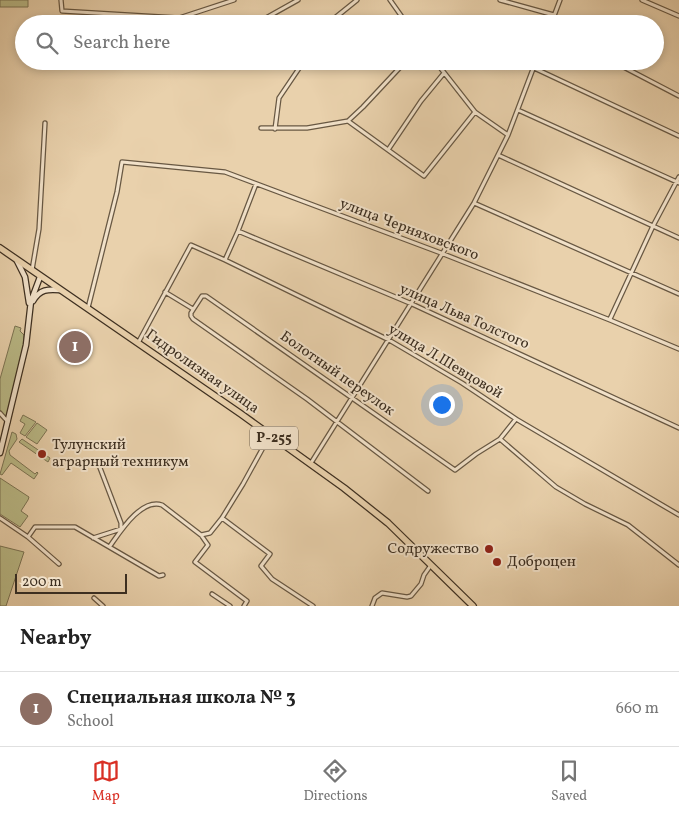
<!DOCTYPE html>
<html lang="en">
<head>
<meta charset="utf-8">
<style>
  :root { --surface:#fff; --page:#f6f6f6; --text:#222; --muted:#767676; --line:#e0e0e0; --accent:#d93025 }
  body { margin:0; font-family:Vollkorn,serif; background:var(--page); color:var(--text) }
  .scale { position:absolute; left:15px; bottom:12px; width:112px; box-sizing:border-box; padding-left:5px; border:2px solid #3d2f20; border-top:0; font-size:14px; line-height:18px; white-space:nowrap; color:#3d2f20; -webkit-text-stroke:4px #f1e1c9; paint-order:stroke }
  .you { position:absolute; left:441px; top:404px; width:18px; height:18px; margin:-12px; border:4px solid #fff; border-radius:50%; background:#1a73e8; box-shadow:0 0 0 8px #1a73e833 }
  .badge { display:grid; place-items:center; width:32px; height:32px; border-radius:50%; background:var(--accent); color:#fff; font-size:16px; font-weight:700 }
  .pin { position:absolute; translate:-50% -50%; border:2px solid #fff; box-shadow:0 1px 5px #0006 }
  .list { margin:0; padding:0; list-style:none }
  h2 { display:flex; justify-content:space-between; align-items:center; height:65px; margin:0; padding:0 20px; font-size:21px }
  h2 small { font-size:16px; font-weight:400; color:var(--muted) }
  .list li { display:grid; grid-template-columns:32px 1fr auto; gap:15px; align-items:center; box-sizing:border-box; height:75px; padding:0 20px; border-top:1px solid var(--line) }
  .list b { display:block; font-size:19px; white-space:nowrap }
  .list p { margin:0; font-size:16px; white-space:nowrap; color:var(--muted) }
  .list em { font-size:16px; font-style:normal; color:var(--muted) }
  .icon { flex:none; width:28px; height:28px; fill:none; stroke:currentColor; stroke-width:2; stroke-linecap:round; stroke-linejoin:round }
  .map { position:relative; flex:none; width:679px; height:606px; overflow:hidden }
  .search { position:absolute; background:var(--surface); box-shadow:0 2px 8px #0003; left:15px; right:15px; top:15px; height:55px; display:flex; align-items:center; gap:12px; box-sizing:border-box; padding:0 18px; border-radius:28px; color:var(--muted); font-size:19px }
  .sheet { height:140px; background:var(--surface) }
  nav { display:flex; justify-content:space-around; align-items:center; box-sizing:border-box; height:70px; border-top:1px solid var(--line); background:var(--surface); font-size:14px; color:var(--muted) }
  nav a { display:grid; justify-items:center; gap:2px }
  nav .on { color:var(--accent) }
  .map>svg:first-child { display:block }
  .green { fill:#baba87; stroke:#7c7454 }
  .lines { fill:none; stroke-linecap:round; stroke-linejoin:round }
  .street-casing { stroke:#685843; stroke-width:5.5 }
  .secondary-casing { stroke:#3d2f20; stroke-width:7 }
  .highway-casing { stroke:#3d2f20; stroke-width:8 }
  .street { stroke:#f1e1c9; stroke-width:3 }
  .secondary { stroke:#f1e1c9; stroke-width:4.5 }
  .highway { stroke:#e9d1ac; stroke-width:5.5 }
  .poi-dot { fill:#8f2418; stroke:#f1e1c9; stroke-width:2 }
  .labels { text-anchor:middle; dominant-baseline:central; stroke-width:4; stroke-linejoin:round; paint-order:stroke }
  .shield { fill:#f1e1c9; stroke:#736453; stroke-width:1 }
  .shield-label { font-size:14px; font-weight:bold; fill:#3d2f20 }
  .street-label { font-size:15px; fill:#3d2f20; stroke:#f1e1c9 }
  .poi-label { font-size:15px; fill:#3d2f20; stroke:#f1e1c9; text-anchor:start }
</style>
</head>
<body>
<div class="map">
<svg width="679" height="606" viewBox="0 0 679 606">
  <rect width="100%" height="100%" fill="#e9d1ac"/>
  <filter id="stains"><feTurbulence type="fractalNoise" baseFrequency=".004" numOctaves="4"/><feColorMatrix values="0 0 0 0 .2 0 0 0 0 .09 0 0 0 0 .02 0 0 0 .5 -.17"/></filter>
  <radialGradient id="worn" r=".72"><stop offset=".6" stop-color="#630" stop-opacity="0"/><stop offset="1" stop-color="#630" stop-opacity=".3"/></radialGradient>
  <path class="green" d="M0 0H28V7H0Z
    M15 326 21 328 20 331 24 335 23 350 6 417 0 411V379Z
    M23 415 36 422 25 436 20 433 25 424 20 421Z
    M37 423 47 430 37 444 26 437Z
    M12 432 16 434 17 439 9 451 10 455 35 474 37 472 38 473 34 479 11 463 2 475 0 474Z
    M22 439 50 458 48 462 19 442Z
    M0 478 29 497 28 500 21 511 28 516 20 527 0 514Z
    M0 546 24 552 6 606H0Z"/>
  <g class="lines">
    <defs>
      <path id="street" d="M61 0 62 11 179 18 234 0
        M390 0 407 24
        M500 0 554 15
        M642 0 679 16
        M255 24 298 0
        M331 24 336 17 357 0
        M551 24 560 0
        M435 61 475 112 508 135
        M519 61 679 136
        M612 61 679 96
        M518 110 679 183
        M348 121 424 176 475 112
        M261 128H307L348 121 363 107 406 61
        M275 129 279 98 304 61
        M388 150 421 101 444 73
        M498 155 679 238
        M474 203 679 294
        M238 231 412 304 679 428
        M225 260 238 231 256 184
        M32 270 39 229 45 123
        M165 292 193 309
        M88 308 117 192 122 162 225 172 441 253 610 320 679 349
        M610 319 653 226 679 177
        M138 343 191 245 225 260 389 340 462 383 516 419 679 515
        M0 413 8 422
        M500 439 556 487 585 504 628 525 679 565
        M97 460 121 523V528
        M311 463 474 203 508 135 536 61
        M428 491 307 399 193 319 191 316V313L202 296H206L455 470 476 454 500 439 516 419
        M0 518 28 537 59 564
        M222 518 270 554 261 566 272 579 313 606
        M201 535 210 533 222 518 243 484 270 435
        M28 537 35 527H75L159 576 163 575
        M93 538 121 529
        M110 546C120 532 141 498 162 505L201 535 208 545 195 562 247 601 244 606
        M212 594 230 606
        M94 598 103 606
        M372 606 375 598 382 593 407 597 411 596 421 584 424 575 431 565"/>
      <path id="secondary" d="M17 261 25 277 29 303
        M33 301C40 289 48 289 60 290
        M0 453 26 345 31 301 40 277"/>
      <path id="highway" d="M0 248 241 414 344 488 388 523 473 606"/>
    </defs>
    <use href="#street" class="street-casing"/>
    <use href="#secondary" class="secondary-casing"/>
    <use href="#highway" class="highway-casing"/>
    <use href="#street" class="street"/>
    <use href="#secondary" class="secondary"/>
    <use href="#highway" class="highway"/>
  </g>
  <g class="poi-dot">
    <circle cx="42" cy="454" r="5"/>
    <circle cx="489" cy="549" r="5"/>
    <circle cx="497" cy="562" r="5"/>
  </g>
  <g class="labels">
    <rect class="shield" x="250" y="426.5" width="48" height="23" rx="4"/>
    <g class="shield-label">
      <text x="274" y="438">Р-255</text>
    </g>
    <g class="street-label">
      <text transform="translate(409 230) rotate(21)">улица Черняховского</text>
      <text transform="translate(464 317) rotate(24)">улица Льва Толстого</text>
      <text transform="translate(445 362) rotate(31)">улица Л.Шевцовой</text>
      <text transform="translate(202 372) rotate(35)">Гидролизная улица</text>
      <text transform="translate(337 374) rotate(35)">Болотный переулок</text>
    </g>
    <g class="poi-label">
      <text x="52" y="445">Тулунский<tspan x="52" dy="17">аграрный техникум</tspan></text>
      <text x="479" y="549" text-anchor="end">Содружество</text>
      <text x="507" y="562">Доброцен</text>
    </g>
  </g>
  <rect width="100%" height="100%" filter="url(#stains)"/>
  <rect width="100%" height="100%" fill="url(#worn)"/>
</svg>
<div class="scale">200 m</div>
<div class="you"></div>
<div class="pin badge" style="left:75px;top:347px;background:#8d6e63">1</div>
<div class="search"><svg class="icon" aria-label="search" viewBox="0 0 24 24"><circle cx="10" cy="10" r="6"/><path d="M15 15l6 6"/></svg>Search here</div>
</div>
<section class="sheet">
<h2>Nearby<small></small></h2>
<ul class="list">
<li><span class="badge" style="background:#8d6e63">1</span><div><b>Специальная школа № 3</b><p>School</p></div><em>660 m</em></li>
</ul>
</section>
<nav>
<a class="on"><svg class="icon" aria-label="map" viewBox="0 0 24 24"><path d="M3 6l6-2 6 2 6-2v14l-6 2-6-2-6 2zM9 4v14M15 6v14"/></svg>Map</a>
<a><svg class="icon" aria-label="directions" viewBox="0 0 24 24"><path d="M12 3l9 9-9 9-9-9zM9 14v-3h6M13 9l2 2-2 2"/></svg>Directions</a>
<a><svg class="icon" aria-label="saved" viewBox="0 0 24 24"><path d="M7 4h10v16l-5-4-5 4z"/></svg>Saved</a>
</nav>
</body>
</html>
